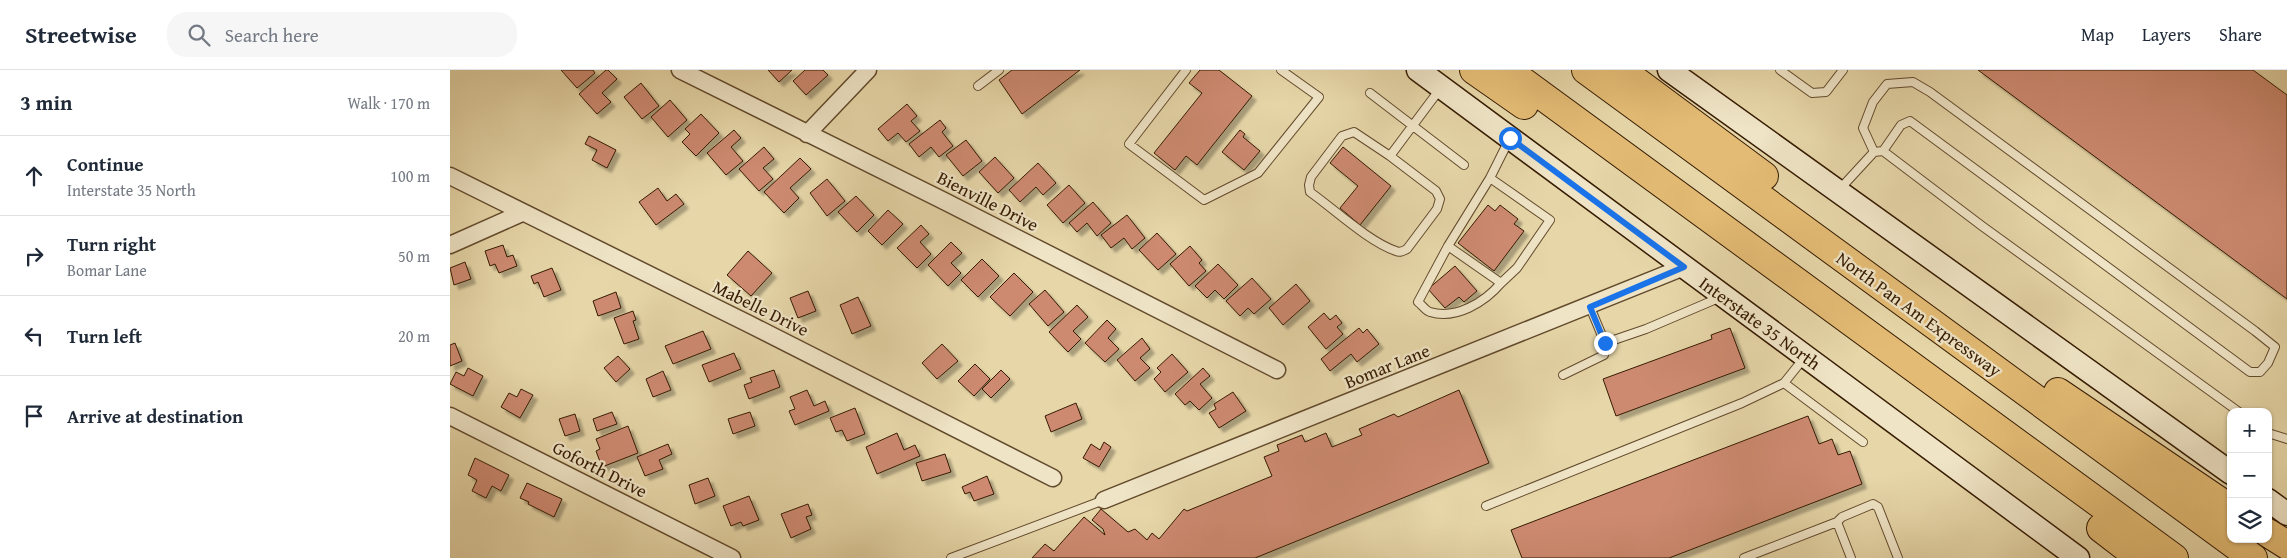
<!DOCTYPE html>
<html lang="en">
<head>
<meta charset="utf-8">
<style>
  :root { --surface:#fff; --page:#f6f6f7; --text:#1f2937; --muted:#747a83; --line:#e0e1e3 }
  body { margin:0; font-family:"Gentium Book Plus",serif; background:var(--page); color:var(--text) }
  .controls { position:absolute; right:15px; bottom:15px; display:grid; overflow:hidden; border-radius:10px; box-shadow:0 1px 4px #0004 }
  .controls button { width:45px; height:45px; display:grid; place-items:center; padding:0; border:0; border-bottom:1px solid var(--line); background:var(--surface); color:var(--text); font:25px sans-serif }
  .stop { position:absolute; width:15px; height:15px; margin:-11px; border:4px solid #1a73e8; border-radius:50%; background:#fff }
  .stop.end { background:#1a73e8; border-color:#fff; box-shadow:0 1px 5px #0008 }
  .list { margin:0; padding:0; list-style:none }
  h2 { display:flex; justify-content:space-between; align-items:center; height:65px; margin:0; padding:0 20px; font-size:21px }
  h2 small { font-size:16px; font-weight:400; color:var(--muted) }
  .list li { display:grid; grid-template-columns:32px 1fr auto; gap:15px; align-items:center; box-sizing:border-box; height:80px; padding:0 20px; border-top:1px solid var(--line) }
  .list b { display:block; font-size:19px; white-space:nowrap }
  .list p { margin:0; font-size:16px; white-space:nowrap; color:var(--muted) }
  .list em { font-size:16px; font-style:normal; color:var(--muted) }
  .icon { flex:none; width:28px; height:28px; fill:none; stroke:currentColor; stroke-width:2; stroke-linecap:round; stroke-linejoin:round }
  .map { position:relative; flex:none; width:1837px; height:488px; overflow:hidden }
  header { display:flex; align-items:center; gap:30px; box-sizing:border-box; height:70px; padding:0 25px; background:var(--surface); border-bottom:1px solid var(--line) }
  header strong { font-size:24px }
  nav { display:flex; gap:28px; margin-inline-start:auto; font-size:18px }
  .search { width:350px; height:45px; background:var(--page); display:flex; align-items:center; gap:12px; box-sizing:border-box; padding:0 18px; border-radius:20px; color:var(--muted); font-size:19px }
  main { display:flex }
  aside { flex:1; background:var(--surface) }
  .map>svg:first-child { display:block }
  .building { fill:#cd8a71; stroke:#361b02; filter:url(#shadow) }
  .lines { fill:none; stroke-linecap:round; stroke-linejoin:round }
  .lane-casing { stroke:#624a2c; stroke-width:10 }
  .street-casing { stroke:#624a2c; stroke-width:19 }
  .secondary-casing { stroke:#361b02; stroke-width:25 }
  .highway-casing { stroke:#361b02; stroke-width:30 }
  .lane { stroke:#efe4c6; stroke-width:8 }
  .street { stroke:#efe4c6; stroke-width:16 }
  .secondary { stroke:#efe4c6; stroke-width:22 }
  .highway { stroke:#e3bb74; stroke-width:28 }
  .route { stroke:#1a73e8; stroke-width:6 }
  .labels { text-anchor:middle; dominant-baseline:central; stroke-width:4.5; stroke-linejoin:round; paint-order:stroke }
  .street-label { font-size:18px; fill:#361b02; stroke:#efe4c6 }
</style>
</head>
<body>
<header>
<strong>Streetwise</strong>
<div class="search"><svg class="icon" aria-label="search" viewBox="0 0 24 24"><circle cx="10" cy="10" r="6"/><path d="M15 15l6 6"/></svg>Search here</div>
<nav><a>Map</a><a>Layers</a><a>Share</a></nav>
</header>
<main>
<aside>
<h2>3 min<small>Walk · 170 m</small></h2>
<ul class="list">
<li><svg class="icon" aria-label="ahead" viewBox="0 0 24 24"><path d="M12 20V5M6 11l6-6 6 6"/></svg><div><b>Continue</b><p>Interstate 35 North</p></div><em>100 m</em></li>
<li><svg class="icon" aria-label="right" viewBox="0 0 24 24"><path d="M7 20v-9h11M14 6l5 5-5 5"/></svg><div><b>Turn right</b><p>Bomar Lane</p></div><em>50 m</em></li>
<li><svg class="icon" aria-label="left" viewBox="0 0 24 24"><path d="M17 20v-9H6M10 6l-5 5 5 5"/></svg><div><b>Turn left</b></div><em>20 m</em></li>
<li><svg class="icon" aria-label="arrive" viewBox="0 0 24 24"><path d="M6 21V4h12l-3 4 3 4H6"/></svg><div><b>Arrive at destination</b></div></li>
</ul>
</aside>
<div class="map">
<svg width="1837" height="488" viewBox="0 0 1837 488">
  <defs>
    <filter id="shadow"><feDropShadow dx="4.5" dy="4.5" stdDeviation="1" flood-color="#0004"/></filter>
  </defs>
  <rect width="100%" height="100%" fill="#e6d6a8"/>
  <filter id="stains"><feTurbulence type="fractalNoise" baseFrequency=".004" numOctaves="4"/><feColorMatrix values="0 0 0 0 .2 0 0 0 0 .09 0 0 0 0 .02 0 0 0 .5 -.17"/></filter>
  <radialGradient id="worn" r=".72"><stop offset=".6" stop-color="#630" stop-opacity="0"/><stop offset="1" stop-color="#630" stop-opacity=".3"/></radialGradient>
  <path class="building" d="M111 0H143L145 3 127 18Z
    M156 0H158L167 9 152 23 161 32 147 44 129 24Z
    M318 0H342L329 12Z
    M355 0H373L378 5 356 25 343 11Z
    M562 0H630L572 44 549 10Z
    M750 0H769L802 26 747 95 736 86 725 100 704 83 752 23 739 13Z
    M1528 0H1803L1837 25V229Z
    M191 13 209 36 192 49 174 27Z
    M220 30 237 50 218 67 201 47Z
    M457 34 467 46 461 51 470 61 456 72 448 63 438 71 428 59Z
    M251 44 269 63 246 86 232 72 240 64 235 59Z
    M490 50 496 58 492 62 503 76 489 87 481 77 469 87 459 74Z
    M284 60 291 68 281 77 293 91 276 105 257 83Z
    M790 60 795 64 793 67 810 81 794 100 772 82Z
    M139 66 166 80 157 98 142 90 147 80 135 74Z
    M516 70 532 91 513 106 496 85Z
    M314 77 324 89 313 98 323 109 309 121 289 99Z
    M893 77 941 116 910 155 890 138 908 116 880 93Z
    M545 87 564 108 548 123 529 102Z
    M350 88 361 99 340 118 349 128 334 143 314 122Z
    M588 93 606 113 593 125 586 117 570 132 559 120Z
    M377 109 395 131 377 146 360 123Z
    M619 115 635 133 613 153 597 135Z
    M208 118 217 131 226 124 234 134 206 155 189 132Z
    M406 126 424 145 407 162 388 142Z
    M643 132 661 153 647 166 637 153 627 162 619 153Z
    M1038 135 1045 141 1050 135 1068 149 1064 154 1074 161 1044 201 1008 173Z
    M438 140 453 154 432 175 418 161Z
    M677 145 695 168 682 179 674 168 661 178 651 165Z
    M471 155 479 164 470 172 481 184 467 198 447 178Z
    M707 163 726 184 708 200 689 180Z
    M501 172 512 183 501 193 511 203 498 216 478 195Z
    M53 175 57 187 63 185 67 196 49 203 45 194 40 196 35 181Z
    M740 176 752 190 749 193 756 201 739 216 720 194Z
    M298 181 322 203 301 226 277 205Z
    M532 189 549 206 528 227 511 210Z
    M15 192 21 209 4 215 0 198Z
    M768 194 788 215 774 229 765 220 757 228 745 216Z
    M1005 196 1027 221 1014 232 1009 227 995 238 978 219Z
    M102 198 111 220 94 227 88 212 84 214 81 206Z
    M564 203 583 222 560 246 540 227Z
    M802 208 821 229 804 244 798 238 790 246 776 231Z
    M846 214 860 231 833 255 819 238Z
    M595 220 614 242 598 256 579 234Z
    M358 221 366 241 348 248 340 228Z
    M166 222 171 238 148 246 143 231Z
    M408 227 421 256 402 264 390 235Z
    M627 235 638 247 623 261 631 269 618 282 599 262Z
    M183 241 186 250 183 251 189 269 174 274 164 248Z
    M874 243 880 250 886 245 892 253 887 257 893 264 876 279 858 257Z
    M657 250 666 259 658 268 669 279 655 292 635 273Z
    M909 258 913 263 917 259 929 274 907 292 901 284 880 301 871 289Z
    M1280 258 1295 298 1166 346 1153 309 1262 269 1261 265Z
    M253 261 261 279 223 294 215 276Z
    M692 268 700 279 690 288 700 298 685 311 667 290Z
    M5 273 12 291 0 296V275Z
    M492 274 508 291 487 309 472 293Z
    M284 283 291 299 259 312 252 295Z
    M722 284 738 302 715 322 704 309 711 302 707 298Z
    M168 286 180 299 166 312 154 298Z
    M525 294 540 309 524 326 508 311Z
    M18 298 33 306 23 326 0 314 6 302 14 306Z
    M753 298 760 306 750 314 762 328 749 340 740 331 735 335 725 324Z
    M324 300 330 317 299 329 294 315 302 312 300 308Z
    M551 300 560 309 541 328 532 319Z
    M213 301 221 320 203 327 196 309Z
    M71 319 83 325 70 348 51 337 59 323 67 327Z
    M357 320 364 336 375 331 379 341 345 355 339 341 345 339 340 327Z
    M1009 320 1039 393 805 488H582L595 474 604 481 634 447 655 465 653 459 642 450 651 439 678 462 685 459 697 470 702 463 709 469 734 439 737 441 822 406 814 387 829 381 827 375 852 365 855 372 876 363 882 377 912 365 909 359 944 344 948 347Z
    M783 322 796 341 769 358 759 343 766 339 764 334Z
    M626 333 632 349 601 362 595 346Z
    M405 338 415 364 397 371 392 360 386 362 380 348Z
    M162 342 167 354 147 361 143 349Z
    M300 342 305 356 283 364 278 349Z
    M125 344 130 361 115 366 109 349Z
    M1358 346 1369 374 1382 369 1388 385 1400 381 1412 414 1219 488H1072L1061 460Z
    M178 356 188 383 152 397 146 381 150 379 146 369Z
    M447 363 454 380 465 375 470 386 427 404 416 377Z
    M654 372 661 377 649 397 633 388 641 374 650 380Z
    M218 374 222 384 209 390 213 399 195 406 187 387Z
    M495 384 501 402 472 411 466 393Z
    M25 388 59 405 51 421 42 416 36 428 22 421 27 410 18 405Z
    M537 406 544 424 524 431 520 422 515 424 512 417Z
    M258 408 265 426 245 434 239 415Z
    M77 413 112 429 104 447 78 434 79 432 70 428Z
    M299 426 309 450 293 456 291 452 281 456 273 436Z
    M358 434 362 445 356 447 361 459 341 468 331 444Z"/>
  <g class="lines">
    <defs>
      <path id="lane" d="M736 0 679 74 754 130 808 103 869 27 831 0
        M1330 0 1362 23 1376 22 1393 0
        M528 16 549 0
        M920 23 1014 95
        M1424 82 1413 58 1423 32 1437 14 1463 12 1480 22 1805 261 1825 277 1818 293 1810 302H1800L1460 51 1451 55 1433 81
        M940 86 904 62 892 66 861 107 859 115 860 122C884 139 919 172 946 181 950 183 953 181 957 179L987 139 990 129 986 121 940 86 990 19
        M1040 108 998 176 1051 213 1067 198 1100 150 1040 108 1059 70
        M1389 120 1424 82 1433 81 1532 156 1789 342
        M998 176 968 232C972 235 976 241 980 242 1006 250 1035 232 1051 213
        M1140 237 1155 273 1196 259 1271 227
        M1113 305 1154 285 1155 273
        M1334 313 1413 372
        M1818 363 1837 369
        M1036 436 1292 333 1334 313 1354 288
        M501 488 654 430
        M1294 488 1387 452
        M1401 488 1387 452 1392 447 1423 434 1428 437 1448 488"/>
      <path id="street" d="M230 0 494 131 827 300
        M357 64 418 0
        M0 106 299 254 603 408
        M0 175 72 143
        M0 346 282 488
        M654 430 1234 197"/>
      <path id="secondary" d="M968 0 1628 488
        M1219 0 1781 403
        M1818 430 1837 444"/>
      <path id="highway" d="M1024 0 1074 35
        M1057 0 1724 488
        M1136 0 1803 488
        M1171 0 1314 106
        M1608 322 1781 439
        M1651 458 1690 488
        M1818 463 1837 475"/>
    </defs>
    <use href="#lane" class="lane-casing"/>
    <use href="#street" class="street-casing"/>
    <use href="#secondary" class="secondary-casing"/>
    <use href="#highway" class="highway-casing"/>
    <use href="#lane" class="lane"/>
    <use href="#street" class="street"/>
    <use href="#secondary" class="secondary"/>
    <use href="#highway" class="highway"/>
  </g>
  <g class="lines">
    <path class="route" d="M1060 68 1234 197 1140 237 1155 273"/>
  </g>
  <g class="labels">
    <g class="street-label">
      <text transform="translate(538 131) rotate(27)">Bienville Drive</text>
      <text transform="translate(311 238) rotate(26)">Mabelle Drive</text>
      <text transform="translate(1469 244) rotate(36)">North Pan Am Expressway</text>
      <text transform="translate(1310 253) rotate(36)">Interstate 35 North</text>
      <text transform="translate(937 296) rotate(-22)">Bomar Lane</text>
      <text transform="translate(150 399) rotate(27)">Goforth Drive</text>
    </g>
  </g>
  <rect width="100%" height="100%" filter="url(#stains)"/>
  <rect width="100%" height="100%" fill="url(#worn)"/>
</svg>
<div class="controls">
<button>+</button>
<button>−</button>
<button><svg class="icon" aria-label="layers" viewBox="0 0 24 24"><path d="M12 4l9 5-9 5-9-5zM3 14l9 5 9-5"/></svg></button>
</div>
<div class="stop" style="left:1060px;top:68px"></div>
<div class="stop end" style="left:1155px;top:273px"></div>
</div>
</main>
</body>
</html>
